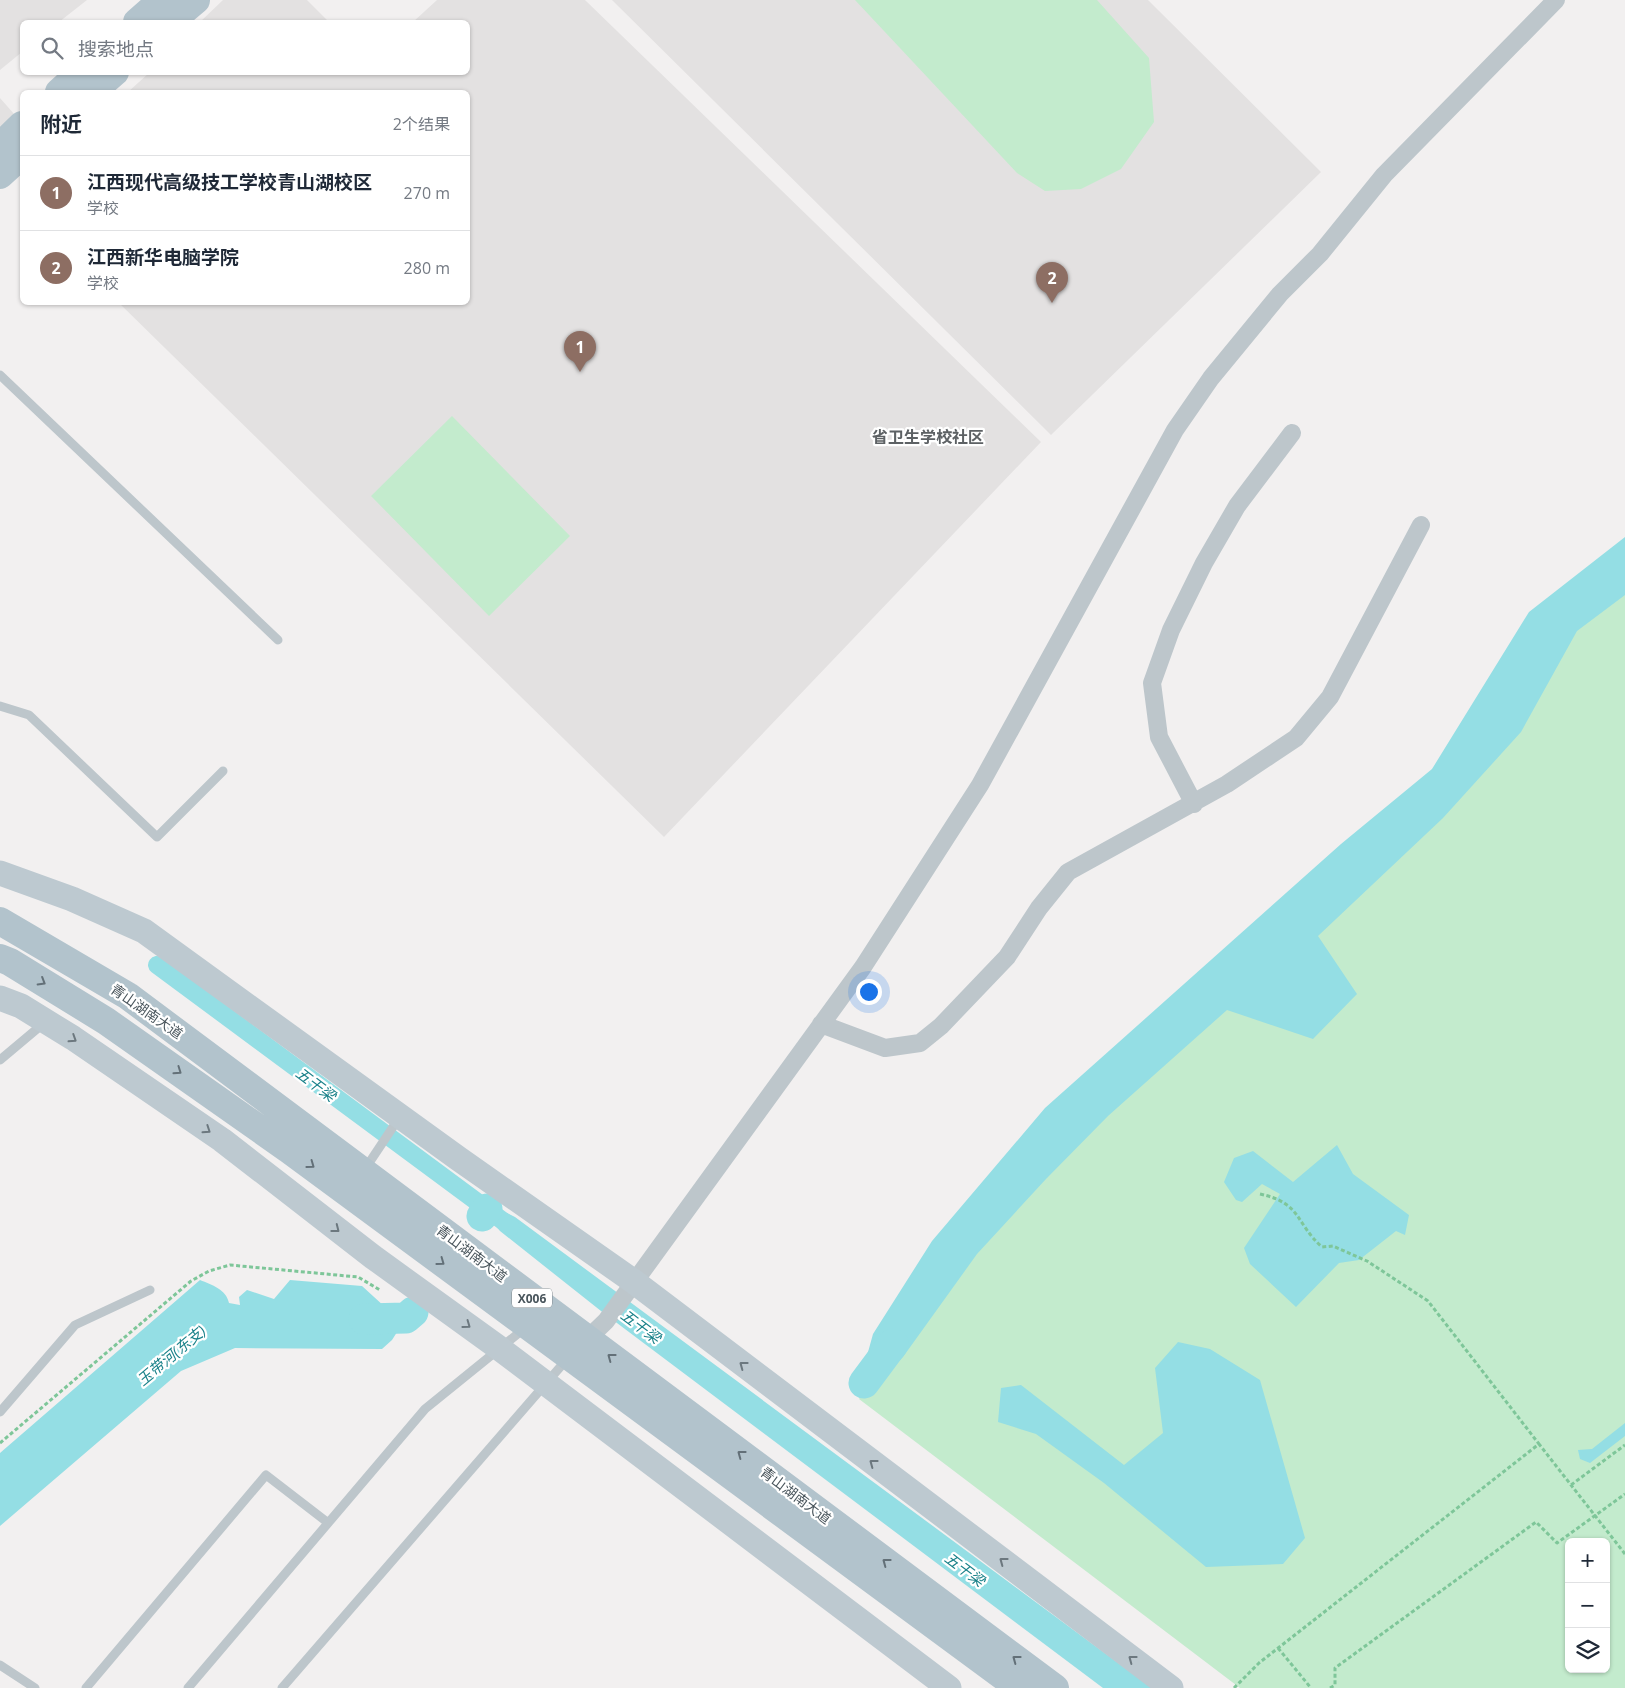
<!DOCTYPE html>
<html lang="zh">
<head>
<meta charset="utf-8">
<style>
  :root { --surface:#fff; --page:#f2f2f3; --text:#1f2937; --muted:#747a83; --line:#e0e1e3; --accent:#b45309 }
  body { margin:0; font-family:"Open Sans","Noto Sans SC",sans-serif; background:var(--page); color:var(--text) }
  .controls { position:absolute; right:15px; bottom:15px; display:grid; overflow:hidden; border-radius:8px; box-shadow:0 1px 4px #0004 }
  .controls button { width:45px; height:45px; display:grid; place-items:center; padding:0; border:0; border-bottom:1px solid var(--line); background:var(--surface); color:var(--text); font:25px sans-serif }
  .you { position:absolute; left:868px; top:991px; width:18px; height:18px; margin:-12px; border:4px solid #fff; border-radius:50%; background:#1a73e8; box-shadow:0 0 0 8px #1a73e833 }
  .badge { display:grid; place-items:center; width:32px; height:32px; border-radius:50%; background:var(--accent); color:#fff; font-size:16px; font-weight:700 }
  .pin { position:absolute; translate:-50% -41px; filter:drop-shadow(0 1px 2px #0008) }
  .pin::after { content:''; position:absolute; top:26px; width:18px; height:15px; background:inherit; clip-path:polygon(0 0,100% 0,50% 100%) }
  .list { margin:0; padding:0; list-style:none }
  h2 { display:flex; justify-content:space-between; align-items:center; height:65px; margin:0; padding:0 20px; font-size:21px }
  h2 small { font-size:16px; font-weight:400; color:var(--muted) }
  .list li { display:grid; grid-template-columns:32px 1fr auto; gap:15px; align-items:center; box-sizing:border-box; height:75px; padding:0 20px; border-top:1px solid var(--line) }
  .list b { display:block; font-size:19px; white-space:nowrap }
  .list p { margin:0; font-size:16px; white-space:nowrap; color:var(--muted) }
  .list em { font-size:16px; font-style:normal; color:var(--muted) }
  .icon { flex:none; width:28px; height:28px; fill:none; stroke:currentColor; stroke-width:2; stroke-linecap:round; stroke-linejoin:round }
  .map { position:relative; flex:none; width:1625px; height:1688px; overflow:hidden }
  .search { position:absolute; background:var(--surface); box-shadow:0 1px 4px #0004; left:20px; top:20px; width:450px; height:55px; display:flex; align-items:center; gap:12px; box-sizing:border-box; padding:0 18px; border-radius:8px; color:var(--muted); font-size:19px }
  .panel { position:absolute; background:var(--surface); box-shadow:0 1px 4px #0004; left:20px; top:90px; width:450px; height:215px; border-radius:8px }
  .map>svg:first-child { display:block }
  .education { fill:#e3e1e1 }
  .green { fill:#c3ebcd; fill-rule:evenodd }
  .water { fill:#94dee4 }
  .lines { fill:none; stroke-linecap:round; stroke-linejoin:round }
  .canal { stroke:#94dee4; stroke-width:18 }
  .river { stroke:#94dee4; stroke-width:31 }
  .path { stroke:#7ec699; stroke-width:3; stroke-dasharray:4 2.5; stroke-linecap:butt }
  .lane { stroke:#bdc6cb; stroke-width:9 }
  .street { stroke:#bdc6cb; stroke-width:18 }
  .secondary { stroke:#bdc9d0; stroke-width:25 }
  .primary { stroke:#b2c3cc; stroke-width:28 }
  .oneway { stroke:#637078 }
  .oneway2 { stroke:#6c787f }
  .labels { text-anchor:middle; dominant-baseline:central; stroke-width:4.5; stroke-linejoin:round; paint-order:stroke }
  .shield { fill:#fff; stroke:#80888d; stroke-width:1 }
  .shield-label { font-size:12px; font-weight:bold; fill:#49555c }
  .street-label { font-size:14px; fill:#49555c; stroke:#fff }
  .water-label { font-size:15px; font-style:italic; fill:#198189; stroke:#fff }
  .quarter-label { font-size:16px; font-weight:bold; fill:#5d6164; stroke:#fff }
</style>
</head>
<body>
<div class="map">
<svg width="1625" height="1688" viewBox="0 0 1625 1688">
  <rect width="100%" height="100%" fill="#f2f0f0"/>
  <path class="education" d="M0 0H87L59 22H22V52L0 70Z
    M223 0H307L329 22H200Z
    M437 0H585L1041 442 664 837 119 303 468 302V92H128L149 73 468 72V22H413Z
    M612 0H1148L1321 172 1051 435Z
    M0 98 22 123 0 150Z"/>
  <path class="green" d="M855 0H1097L1149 58 1154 122 1121 169 1081 189 1045 191 1017 173Z
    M452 416 570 536 489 616 371 496Z
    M1625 561V1688H1240L859 1399 1043 1134 1457 779ZM1569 1542H1606V1669H1569Z"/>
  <path class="water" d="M1625 537V595L1577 631 1521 732 1443 818 1318 936 1357 994 1313 1039 1227 1010 1108 1116 1046 1179 977 1254 903 1357 884 1376 868 1379 865 1363 873 1334 932 1241 1045 1108 1341 844 1432 769 1529 612Z
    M1337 1145 1353 1174 1409 1215 1405 1235 1396 1231 1359 1260 1339 1263 1296 1307 1250 1264 1244 1248 1280 1194 1262 1184 1242 1202 1236 1200 1224 1182 1234 1158 1253 1151 1293 1182Z
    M492 1212 507 1213 515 1217 1152 1688H1103L601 1311 500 1231 494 1224Z
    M200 1280C212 1285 226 1289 229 1303L240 1305 239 1297 247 1290 274 1299 290 1280 362 1286 385 1307 406 1318 392 1340 382 1349 235 1348 181 1371 0 1526V1453Z
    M1178 1342 1210 1349 1260 1380 1305 1538 1283 1564 1206 1567 1104 1483 1036 1434 998 1422 1001 1388 1021 1385 1124 1465 1163 1433 1155 1368Z
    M1625 1423V1436L1590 1463 1580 1459 1578 1450 1592 1449Z"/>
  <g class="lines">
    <path class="canal" d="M157 965 511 1227"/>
    <path class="river" d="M482 1216 487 1209
      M364 1319 406 1318 413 1312
      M864 1383 893 1344"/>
    <path class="path" d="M1260 1194C1302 1203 1295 1223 1322 1247L1333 1246 1367 1261 1428 1301 1539 1444
      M0 1443 191 1281 209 1271 230 1265 358 1277 380 1290
      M1571 1485 1625 1445
      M1278 1648 1311 1688
      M1234 1688 1259 1663 1539 1444 1625 1554
      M1330 1688 1335 1685V1668L1536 1522 1557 1543 1625 1494"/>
    <path class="lane" d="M0 375 278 640
      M0 706 29 715 157 837 223 771
      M0 1060 44 1023
      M365 1169 399 1118
      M0 1412 75 1325 150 1290
      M0 1665 35 1688
      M86 1688 266 1475 327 1522
      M188 1688 425 1409 525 1328
      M282 1688 568 1358"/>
    <path class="street" d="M1194 804 1159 737 1152 683 1171 630 1204 563 1237 506 1292 433
      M821 1024 885 1048 920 1043 941 1026 1007 957 1039 908 1068 872 1227 784 1296 738 1330 697 1421 525
      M580 1346 606 1321 863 967 980 785 1175 430 1211 378 1280 294 1320 254 1384 175 1556 0"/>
    <path class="secondary" d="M0 873 72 899 144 931 459 1159 633 1281 1171 1688
      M0 998 21 1006 73 1038 222 1140 373 1257 499 1348 949 1688"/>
    <path class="primary" d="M137 22 162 0
      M170 22 196 0
      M59 92 81 72
      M92 92 115 72
      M0 146 22 125
      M0 175 22 155
      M0 921 128 996 1055 1688
      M0 958 10 962 106 1021 288 1149 1019 1688"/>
  </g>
  <defs><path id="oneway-chevron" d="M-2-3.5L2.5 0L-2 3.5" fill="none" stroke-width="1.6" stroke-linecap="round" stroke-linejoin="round" transform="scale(1.25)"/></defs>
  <g class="oneway">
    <use href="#oneway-chevron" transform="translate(42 982) rotate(31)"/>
    <use href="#oneway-chevron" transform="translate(178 1071) rotate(35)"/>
    <use href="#oneway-chevron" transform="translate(311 1165) rotate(36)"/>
    <use href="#oneway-chevron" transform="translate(441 1262) rotate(36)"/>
    <use href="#oneway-chevron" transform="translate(611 1357) rotate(-143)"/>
    <use href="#oneway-chevron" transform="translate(741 1454) rotate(-143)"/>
    <use href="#oneway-chevron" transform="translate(886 1562) rotate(-143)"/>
    <use href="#oneway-chevron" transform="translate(1016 1659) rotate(-143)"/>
  </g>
  <g class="oneway2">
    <use href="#oneway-chevron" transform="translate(73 1039) rotate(33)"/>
    <use href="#oneway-chevron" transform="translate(207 1130) rotate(34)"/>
    <use href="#oneway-chevron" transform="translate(336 1229) rotate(38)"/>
    <use href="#oneway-chevron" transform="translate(467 1325) rotate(36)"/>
    <use href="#oneway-chevron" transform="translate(743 1365) rotate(-143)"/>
    <use href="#oneway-chevron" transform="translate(873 1463) rotate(-143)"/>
    <use href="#oneway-chevron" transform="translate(1003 1561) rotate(-143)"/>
    <use href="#oneway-chevron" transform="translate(1132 1659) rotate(-143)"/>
  </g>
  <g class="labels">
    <rect class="shield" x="512" y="1288.5" width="40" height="19" rx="4"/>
    <g class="shield-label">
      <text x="532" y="1298">X006</text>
    </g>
    <g class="street-label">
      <text transform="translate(147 1011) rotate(35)">青山湖南大道</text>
      <text transform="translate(472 1253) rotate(37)">青山湖南大道</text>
      <text transform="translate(796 1495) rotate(37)">青山湖南大道</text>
    </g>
    <g class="water-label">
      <text transform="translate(316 1084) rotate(37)">五干梁</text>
      <text transform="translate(641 1326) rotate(37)">五干梁</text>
      <text transform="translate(171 1355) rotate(-40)">玉带河(东支)</text>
      <text transform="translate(965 1569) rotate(37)">五干梁</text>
    </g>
    <g class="quarter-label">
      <text x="928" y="437">省卫生学校社区</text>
    </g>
  </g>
</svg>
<div class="controls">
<button>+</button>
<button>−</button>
<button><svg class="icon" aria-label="layers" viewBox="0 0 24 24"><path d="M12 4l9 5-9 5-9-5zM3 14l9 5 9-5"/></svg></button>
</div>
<div class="you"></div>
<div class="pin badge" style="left:580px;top:372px;background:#8d6e63">1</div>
<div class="pin badge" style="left:1052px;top:303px;background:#8d6e63">2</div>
<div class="search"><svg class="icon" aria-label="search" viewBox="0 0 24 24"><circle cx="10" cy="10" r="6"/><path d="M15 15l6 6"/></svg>搜索地点</div>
<section class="panel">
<h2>附近<small>2个结果</small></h2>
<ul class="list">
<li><span class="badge" style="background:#8d6e63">1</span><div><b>江西现代高级技工学校青山湖校区</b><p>学校</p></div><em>270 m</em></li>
<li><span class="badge" style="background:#8d6e63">2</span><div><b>江西新华电脑学院</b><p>学校</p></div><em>280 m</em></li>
</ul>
</section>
</div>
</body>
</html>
